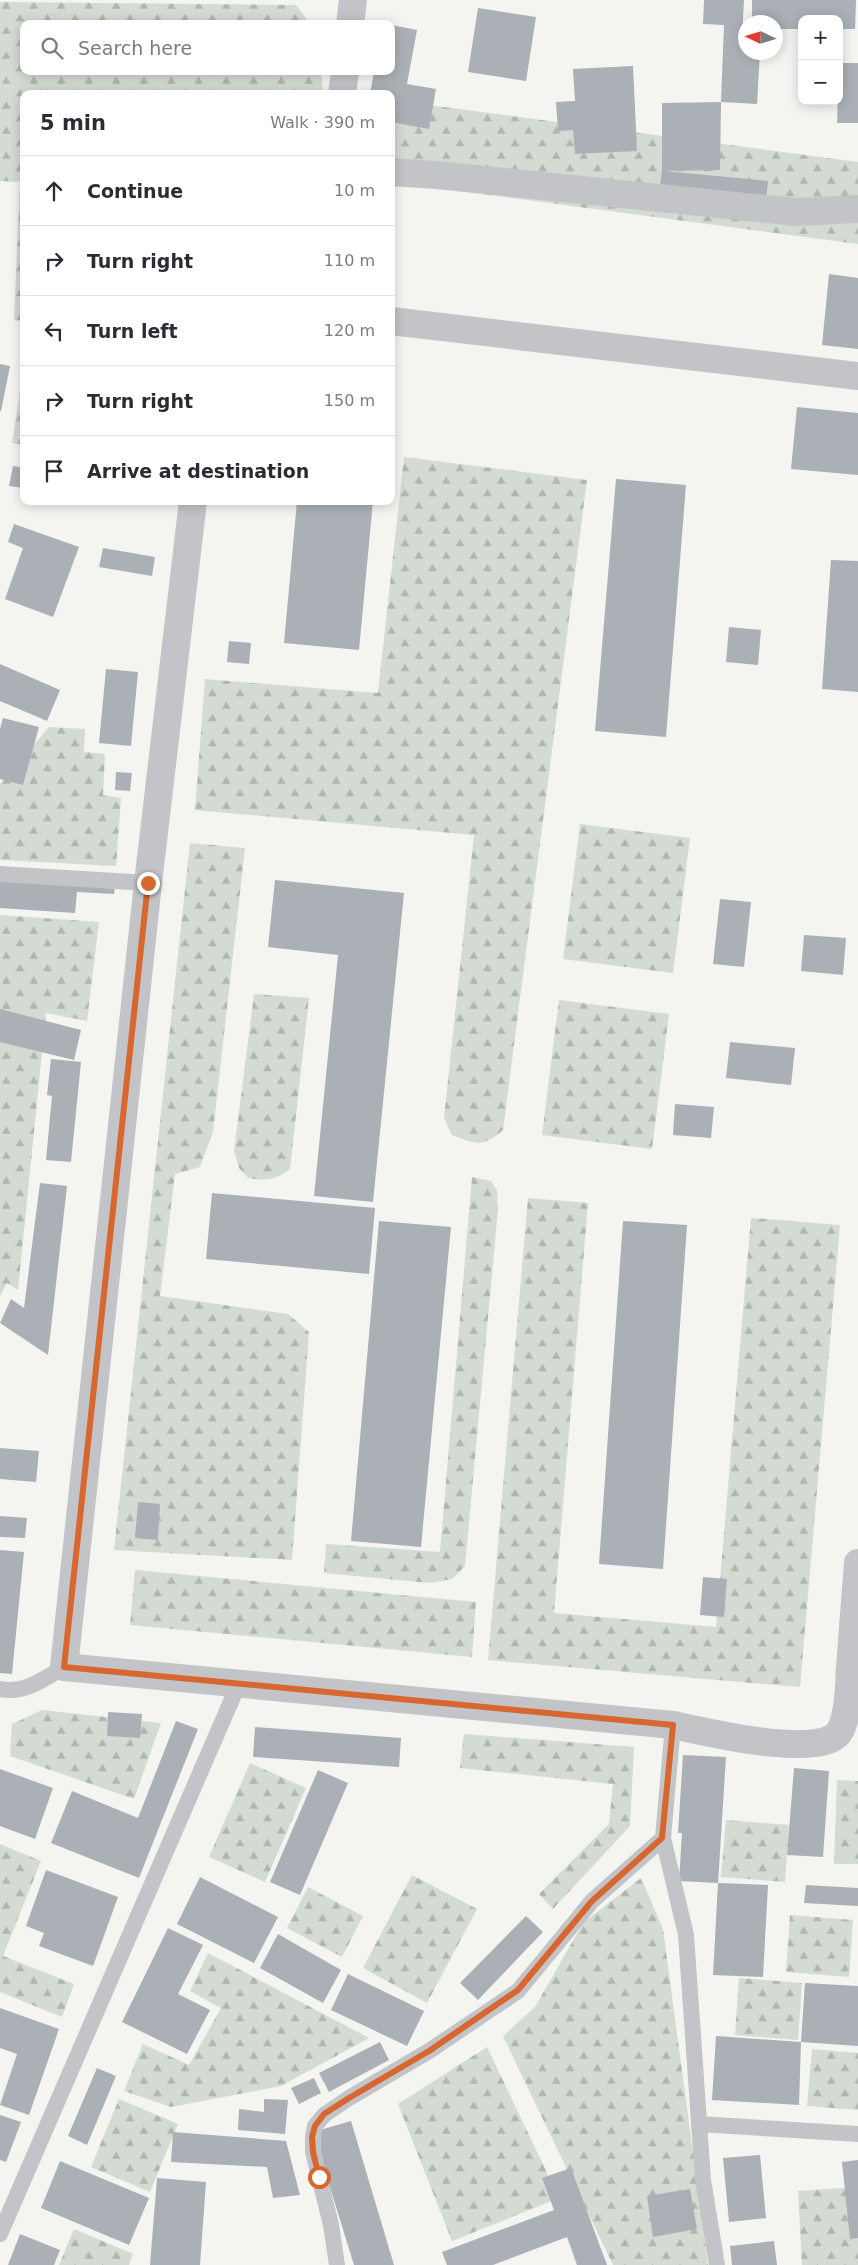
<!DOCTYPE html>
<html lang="en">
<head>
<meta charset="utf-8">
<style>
  :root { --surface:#fff; --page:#f2f2f3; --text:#2b2b33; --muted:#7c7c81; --line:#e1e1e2 }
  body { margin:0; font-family:"DejaVu Sans",sans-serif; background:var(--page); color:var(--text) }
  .controls { position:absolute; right:15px; top:15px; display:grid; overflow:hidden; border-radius:10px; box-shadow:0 2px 12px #0003 }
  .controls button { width:45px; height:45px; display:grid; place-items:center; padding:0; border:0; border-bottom:1px solid var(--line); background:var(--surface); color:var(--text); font:25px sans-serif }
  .compass { position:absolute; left:738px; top:15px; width:45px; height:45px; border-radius:50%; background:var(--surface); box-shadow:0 2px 12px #0003; rotate:274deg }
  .stop { position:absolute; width:15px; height:15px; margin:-11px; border:4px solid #d7672e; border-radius:50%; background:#fff }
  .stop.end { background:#d7672e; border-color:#fff; box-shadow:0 1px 5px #0008 }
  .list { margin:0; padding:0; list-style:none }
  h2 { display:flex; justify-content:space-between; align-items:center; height:65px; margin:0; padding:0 20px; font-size:21px }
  h2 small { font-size:16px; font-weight:400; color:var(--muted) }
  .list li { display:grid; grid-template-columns:32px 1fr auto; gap:15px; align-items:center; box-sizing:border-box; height:70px; padding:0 20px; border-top:1px solid var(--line) }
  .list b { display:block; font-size:19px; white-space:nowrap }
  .list em { font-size:16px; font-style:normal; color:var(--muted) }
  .icon { flex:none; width:28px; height:28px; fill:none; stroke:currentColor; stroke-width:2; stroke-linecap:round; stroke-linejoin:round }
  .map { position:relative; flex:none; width:858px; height:2265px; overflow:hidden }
  .search { position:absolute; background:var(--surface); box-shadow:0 2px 12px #0003; left:20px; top:20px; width:375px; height:55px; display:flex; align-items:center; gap:12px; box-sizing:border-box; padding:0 18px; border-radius:10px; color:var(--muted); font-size:19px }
  .panel { position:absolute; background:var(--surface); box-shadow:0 2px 12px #0003; left:20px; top:90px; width:375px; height:415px; border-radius:10px }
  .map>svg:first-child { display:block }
  .forest { fill:url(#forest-firs) }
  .building { fill:#abb0b6 }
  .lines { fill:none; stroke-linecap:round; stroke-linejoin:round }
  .service { stroke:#c2c4c8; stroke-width:16 }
  .minor { stroke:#c2c4c8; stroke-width:28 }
  .route { stroke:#d7672e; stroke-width:6 }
</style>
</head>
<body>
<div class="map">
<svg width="858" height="2265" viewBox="0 0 858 2265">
  <defs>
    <pattern id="forest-firs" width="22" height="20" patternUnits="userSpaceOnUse" patternTransform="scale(1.25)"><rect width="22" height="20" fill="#d4dbd2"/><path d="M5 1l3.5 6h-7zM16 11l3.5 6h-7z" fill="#b0b6b0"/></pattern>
  </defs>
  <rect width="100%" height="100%" fill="#f4f4f0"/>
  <path class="forest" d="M0 2 296 5 310 24H24V71H321L323 94H24V321L14 320 20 182 0 181Z
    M391 100 858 162V244L391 182Z
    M20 391 24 392V445L12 443Z
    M404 457 587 480 503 1130C483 1148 475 1144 452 1135L444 1118 474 835 195 810 205 679 378 693Z
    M49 727 85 729 84 752 105 754 103 795 121 798 116 866 0 860V784Z
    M580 824 690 838 673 973 563 959Z
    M190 843 245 848 213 1132 200 1167 175 1174 160 1296 288 1314 309 1332 292 1560 114 1550Z
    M0 915 99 922 87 1021 46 1013 18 1290 7 1283 0 1296Z
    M254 994 309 998 290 1169C276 1180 265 1181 248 1178L239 1168 234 1151Z
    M559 1000 669 1014 652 1149 542 1135Z
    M472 1177 491 1181 497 1191 498 1209 465 1566 452 1579 430 1583 324 1573 326 1544 440 1552Z
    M528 1198 588 1203 554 1613 716 1627 751 1218 840 1225 800 1687 488 1660Z
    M135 1570 476 1602 472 1657 130 1625Z
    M42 1710 161 1723 134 1799 10 1756 12 1724Z
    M464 1734 634 1747 630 1826 553 1909 539 1894 609 1824 613 1784 460 1768Z
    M250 1763 306 1788 265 1882 209 1857Z
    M837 1780 858 1781V1864H834Z
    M726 1820 789 1825 785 1882 721 1877Z
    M0 1844 41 1861 3 1956 74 1984 62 2017 0 1992Z
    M412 1875 477 1909 427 2003 363 1968Z
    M641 1878 663 1929 708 2265H613L503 2036 535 2007 583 1923Z
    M308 1887 363 1916 342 1957 287 1928Z
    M790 1915 853 1920 849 1977 786 1972Z
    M208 1953 369 2038 281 2086 171 2107 124 2091 143 2044 189 2065 221 2008 190 1991Z
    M739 1978 802 1983 798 2040 735 2035Z
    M487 2047 559 2198 452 2241 398 2104Z
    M812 2049 858 2053V2110L807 2106Z
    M119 2099 178 2124 150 2192 91 2167Z
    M858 2187V2265H802L798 2191Z
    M74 2229 133 2254 129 2265H59Z"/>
  <path class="building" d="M704 0H744L742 39H746V52H760L757 104 721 102 724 25 703 24Z
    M752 0H856L855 29H839V19H802V29H776V22H752Z
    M478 8 536 17 526 81 468 72Z
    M391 25 417 30 407 84 436 89 429 129 391 122V94H370L374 71H391Z
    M839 63H858V123H837Z
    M633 66 637 151 575 154 573 130 558 131 556 102 575 101 573 69Z
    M721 102 720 170 664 171 768 181 765 212 658 201 662 170V103Z
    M829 274 858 278V349L822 345Z
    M23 351H24V376L20 375Z
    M0 364 10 366 1 411H0Z
    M797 407 858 413V475L791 469Z
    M13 466 24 468V488L9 486Z
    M616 479 686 485 666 737 595 731Z
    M107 501H120L119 504Z
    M297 501H373L359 650 284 643Z
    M14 524 79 547 53 617 5 599 23 548 8 542Z
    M103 548 155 557 152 576 99 567Z
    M831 560 858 561V692L822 689Z
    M729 627 761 630 758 665 726 662Z
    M229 641 251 643 249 664 227 662Z
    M0 664 60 690 47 721 0 701Z
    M106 669 138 672 131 746 99 743Z
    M3 718 39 727 23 785 0 779V729Z
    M116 772 132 773 130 791 115 790Z
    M0 878 115 887 114 894 77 892 75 913 0 908Z
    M275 880 404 893 373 1202 314 1196 338 955 268 947Z
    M720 899 751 902 744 967 713 964Z
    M804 935 846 938 843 975 801 971Z
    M0 1009 81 1030 74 1060 0 1042Z
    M730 1042 795 1048 791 1085 726 1078Z
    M51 1059 81 1062 71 1162 46 1160 52 1096 47 1095Z
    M675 1104 714 1107 711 1138 673 1135Z
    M40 1183 67 1186 48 1355 0 1323 11 1299 24 1308Z
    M212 1193 375 1208 369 1274 206 1259Z
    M379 1221 451 1227 421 1547 351 1541Z
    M623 1221 687 1225 663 1569 599 1564Z
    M0 1448 39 1451 36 1482 0 1479Z
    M138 1502 160 1504 158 1540 135 1538Z
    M0 1516 27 1518 25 1538 0 1537Z
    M0 1550 24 1552 12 1674 0 1673Z
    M703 1577 727 1579 724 1617 700 1615Z
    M108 1712 142 1714 140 1738 107 1736Z
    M176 1721 198 1729 139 1878 51 1843 72 1791 138 1818Z
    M255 1727 401 1738 399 1767 253 1757Z
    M683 1755 726 1757 718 1883 679 1881 682 1833H678Z
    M794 1768 829 1771 823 1857 787 1855Z
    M0 1769 53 1788 35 1839 0 1826Z
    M318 1770 348 1783 300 1895 270 1882Z
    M46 1870 118 1897 93 1966 39 1946 44 1933 26 1926Z
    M200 1877 278 1917 254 1963 177 1924Z
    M718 1883 768 1885 763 1977 713 1975Z
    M806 1885 858 1888V1906L804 1903Z
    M526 1916 543 1932 478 2000 460 1983Z
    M168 1928 203 1945 178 1994 210 2010 187 2054 122 2022Z
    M278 1934 341 1970 323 2003 260 1968Z
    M348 1974 424 2011 407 2046 331 2010Z
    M805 1983 858 1986V2046L801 2042Z
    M0 2008 59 2029 29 2115 0 2105 17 2054 0 2048Z
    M716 2036 801 2042 799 2105 712 2100Z
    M380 2042 389 2060 329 2092 319 2073Z
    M97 2068 116 2076 87 2145 68 2136Z
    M314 2078 321 2093 299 2104 291 2088Z
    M264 2099 288 2100 285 2134 238 2130 239 2109 264 2112Z
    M0 2115 21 2122 6 2162 0 2160Z
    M351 2121 394 2265H354L313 2132Z
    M173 2132 286 2141 300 2195 273 2198 267 2167 171 2162Z
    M760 2155 766 2218 729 2222 723 2158Z
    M858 2160V2238L850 2239 842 2162Z
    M60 2161 149 2198 129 2245 41 2208Z
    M571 2168 607 2265H577L567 2237 493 2265H447L442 2252 554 2210 542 2178Z
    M157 2178 206 2182 200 2265H150Z
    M690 2189 697 2229 653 2237 647 2196Z
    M20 2234 60 2250 54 2265H8Z
    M774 2241 777 2265H732L730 2246Z"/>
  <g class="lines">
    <path class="service" d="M0 874 148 883
      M0 1689C24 1694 44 1679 64 1667
      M673 1725 663 1838 686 1935 703 2180 717 2265
      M699 2124 858 2134
      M0 2234 239 1683
      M337 2265 331 2225 313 2152V2137L315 2126 324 2115 349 2098 429 2051 518 1991 592 1901 663 1838"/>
    <path class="minor" d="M350 24 353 0
      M342 94 345 71
      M391 172 437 175 796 212 858 209
      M391 321 858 376
      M193 501 148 883 64 1667 673 1725C702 1731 823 1761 840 1731 849 1714 849 1685 850 1667 853 1632 855 1598 858 1563"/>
  </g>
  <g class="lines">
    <path class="route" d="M148 883 64 1667 673 1725 662 1838 592 1901 518 1990 429 2051 349 2098 324 2114 315 2126 312 2137 313 2152 319 2177"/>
  </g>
</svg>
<div class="controls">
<button>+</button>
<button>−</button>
</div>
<svg class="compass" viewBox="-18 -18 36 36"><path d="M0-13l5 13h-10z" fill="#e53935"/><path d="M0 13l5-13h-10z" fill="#7c7c81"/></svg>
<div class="stop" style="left:319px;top:2177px"></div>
<div class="stop end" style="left:148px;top:883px"></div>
<div class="search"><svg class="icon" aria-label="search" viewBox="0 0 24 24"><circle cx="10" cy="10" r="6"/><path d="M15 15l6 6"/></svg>Search here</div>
<section class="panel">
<h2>5 min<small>Walk · 390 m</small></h2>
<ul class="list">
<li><svg class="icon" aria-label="ahead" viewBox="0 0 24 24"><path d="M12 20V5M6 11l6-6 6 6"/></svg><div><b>Continue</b></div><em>10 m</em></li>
<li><svg class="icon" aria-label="right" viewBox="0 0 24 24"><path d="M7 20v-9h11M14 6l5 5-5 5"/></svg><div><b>Turn right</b></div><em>110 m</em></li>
<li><svg class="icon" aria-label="left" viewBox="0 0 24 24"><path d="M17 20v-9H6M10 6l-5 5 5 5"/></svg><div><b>Turn left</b></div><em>120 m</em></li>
<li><svg class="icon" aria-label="right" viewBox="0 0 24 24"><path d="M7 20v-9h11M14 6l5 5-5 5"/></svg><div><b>Turn right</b></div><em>150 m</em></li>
<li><svg class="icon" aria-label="arrive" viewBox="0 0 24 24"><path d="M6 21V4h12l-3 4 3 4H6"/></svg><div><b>Arrive at destination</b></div></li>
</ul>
</section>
</div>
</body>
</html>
